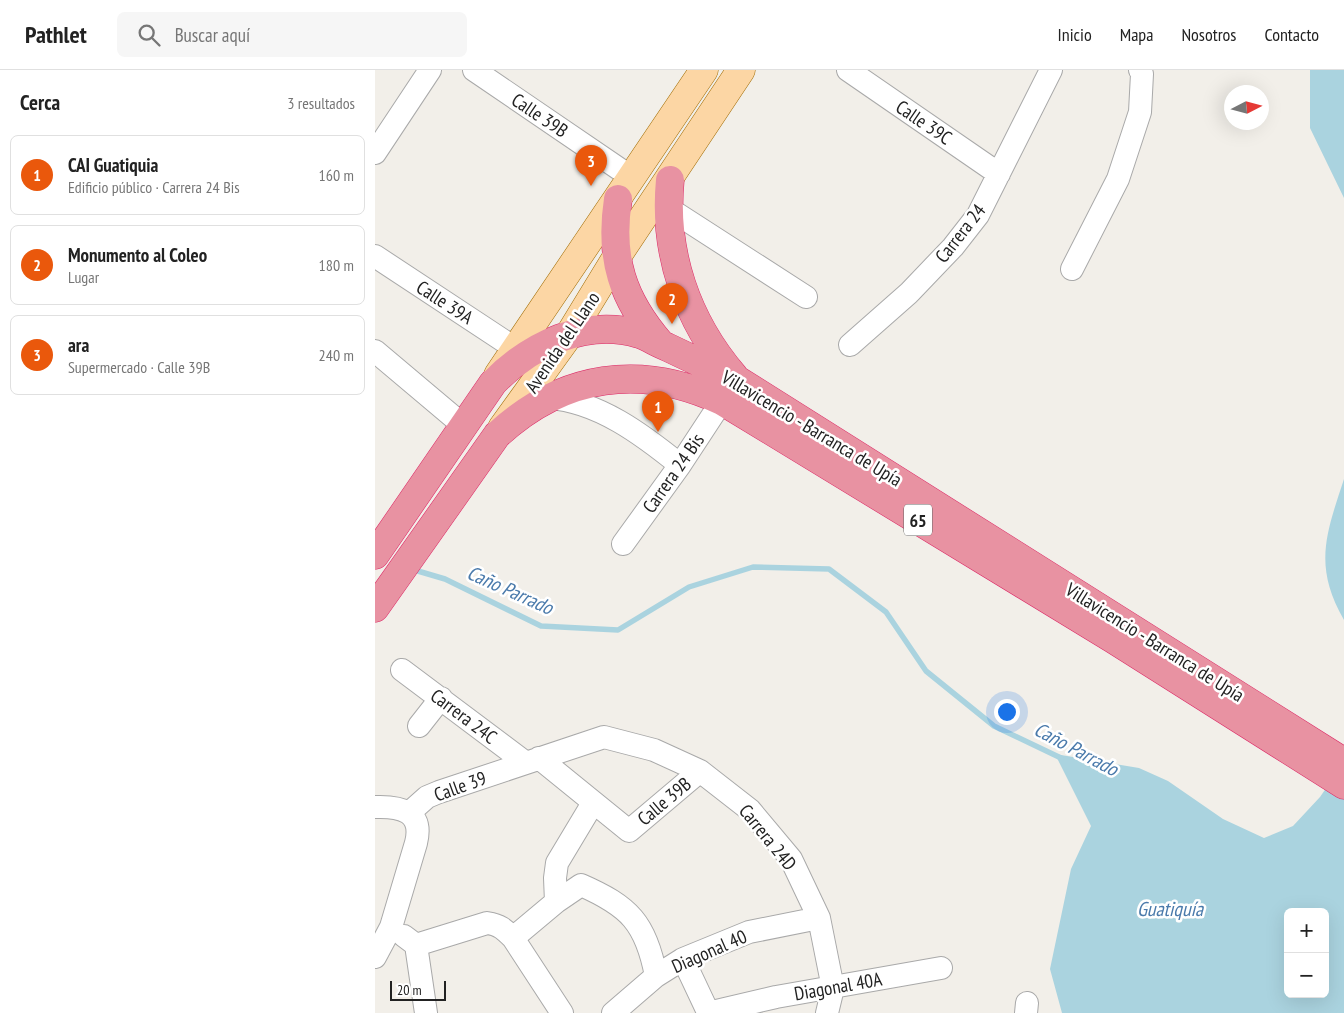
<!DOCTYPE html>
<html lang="es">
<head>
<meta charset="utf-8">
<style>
  :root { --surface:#fff; --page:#f6f6f6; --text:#222; --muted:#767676; --line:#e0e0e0; --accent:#ea580c }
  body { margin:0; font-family:"PT Sans Narrow",sans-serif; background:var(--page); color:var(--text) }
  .controls { position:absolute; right:15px; bottom:15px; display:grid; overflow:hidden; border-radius:8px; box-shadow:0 5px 20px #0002 }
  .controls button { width:45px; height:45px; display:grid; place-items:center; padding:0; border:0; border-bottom:1px solid var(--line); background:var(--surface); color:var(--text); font:25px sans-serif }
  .compass { position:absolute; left:849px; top:15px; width:45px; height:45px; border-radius:50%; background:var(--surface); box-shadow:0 5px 20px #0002; rotate:84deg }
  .scale { position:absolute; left:15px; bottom:12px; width:56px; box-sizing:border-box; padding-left:5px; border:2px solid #222; border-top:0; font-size:14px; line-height:18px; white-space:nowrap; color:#222; -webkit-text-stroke:4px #fff; paint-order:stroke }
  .you { position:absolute; left:631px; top:641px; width:18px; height:18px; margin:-12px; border:4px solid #fff; border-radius:50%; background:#1a73e8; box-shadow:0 0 0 8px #1a73e833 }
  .badge { display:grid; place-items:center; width:32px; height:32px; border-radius:50%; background:var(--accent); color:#fff; font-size:16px; font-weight:700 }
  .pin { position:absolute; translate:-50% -41px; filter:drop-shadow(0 1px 2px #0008) }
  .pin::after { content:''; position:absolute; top:26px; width:18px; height:15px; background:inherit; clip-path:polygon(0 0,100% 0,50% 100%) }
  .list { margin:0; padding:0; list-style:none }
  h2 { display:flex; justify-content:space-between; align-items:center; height:65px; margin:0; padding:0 20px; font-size:21px }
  h2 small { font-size:16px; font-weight:400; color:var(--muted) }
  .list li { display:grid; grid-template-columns:32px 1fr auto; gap:15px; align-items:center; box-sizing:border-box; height:80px; margin:0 10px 10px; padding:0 10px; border:1px solid var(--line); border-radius:8px }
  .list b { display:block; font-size:19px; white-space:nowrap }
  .list p { margin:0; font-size:16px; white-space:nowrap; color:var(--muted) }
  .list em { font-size:16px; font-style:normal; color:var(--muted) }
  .icon { flex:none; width:28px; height:28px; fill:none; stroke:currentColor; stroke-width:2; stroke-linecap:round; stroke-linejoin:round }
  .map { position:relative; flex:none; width:969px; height:943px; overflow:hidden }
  header { display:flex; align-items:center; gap:30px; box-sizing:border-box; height:70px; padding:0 25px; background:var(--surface); border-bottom:1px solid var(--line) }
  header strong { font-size:24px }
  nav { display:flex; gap:28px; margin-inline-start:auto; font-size:18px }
  .search { width:350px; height:45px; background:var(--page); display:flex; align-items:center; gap:12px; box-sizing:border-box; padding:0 18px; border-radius:8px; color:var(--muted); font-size:19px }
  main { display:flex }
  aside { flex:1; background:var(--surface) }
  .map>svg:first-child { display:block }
  .water { fill:#aad3df; fill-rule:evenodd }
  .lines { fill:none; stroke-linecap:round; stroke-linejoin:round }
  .stream { stroke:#aad3df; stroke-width:5.5 }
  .minor-casing { stroke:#a9a9a9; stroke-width:24 }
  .major-casing { stroke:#a06b00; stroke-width:29 }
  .highway-casing { stroke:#dc2a67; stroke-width:29 }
  .minor { stroke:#fff; stroke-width:22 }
  .major { stroke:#fcd6a4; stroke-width:28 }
  .highway { stroke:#e892a2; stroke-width:28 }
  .labels { text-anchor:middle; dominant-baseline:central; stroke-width:5; stroke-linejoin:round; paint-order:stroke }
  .shield { fill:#fff; stroke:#646464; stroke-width:1 }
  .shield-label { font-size:18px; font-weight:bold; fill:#222 }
  .street-label { font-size:19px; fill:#222; stroke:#fff }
  .water-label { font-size:20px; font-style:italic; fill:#4a7aab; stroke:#fff }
</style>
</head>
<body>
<header>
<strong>Pathlet</strong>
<div class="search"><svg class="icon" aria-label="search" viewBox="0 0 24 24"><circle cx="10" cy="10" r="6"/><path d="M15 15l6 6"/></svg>Buscar aquí</div>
<nav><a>Inicio</a><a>Mapa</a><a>Nosotros</a><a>Contacto</a></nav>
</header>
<main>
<aside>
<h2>Cerca<small>3 resultados</small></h2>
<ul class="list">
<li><span class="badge">1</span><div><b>CAI Guatiquia</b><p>Edificio público · Carrera 24 Bis</p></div><em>160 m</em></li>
<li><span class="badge">2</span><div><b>Monumento al Coleo</b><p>Lugar</p></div><em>180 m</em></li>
<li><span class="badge">3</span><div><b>ara</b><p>Supermercado · Calle 39B</p></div><em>240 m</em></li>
</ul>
</aside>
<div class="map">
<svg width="969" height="943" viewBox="0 0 969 943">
  <rect width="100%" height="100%" fill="#f2efe9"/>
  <path class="water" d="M935 0H969V128L935 58Z
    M969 409V550C938 496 951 464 969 409Z
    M680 684 764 698 793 711 848 749 889 768 918 756 945 727 969 692V943H687L675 899 696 799 716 756ZM913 842H950V924H913Z"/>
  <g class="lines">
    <path class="stream" d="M36 499 70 509 166 556 243 560 314 517 378 497 454 499 511 542 551 601 619 656 686 688"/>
    <defs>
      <path id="minor" d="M99 0 256 107
        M473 0 624 104
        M0 83 55 0
        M293 138 431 227
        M0 186 141 279
        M697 199 743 109 765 42 767 4 765 0
        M475 275 534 223 578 177 603 145 676 0
        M0 281 89 356
        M174 328C223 331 268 365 305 395
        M248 474 305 395 347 331
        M27 600 151 693
        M44 656 66 628
        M164 688 254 761 325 701
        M0 737C25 736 49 741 41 773L16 857 0 887
        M34 743 52 727 64 722 229 667 279 680 325 701 375 740 416 789 444 848 458 918 452 943
        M181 832 180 808 182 793 218 733
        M29 866 41 875 51 943
        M138 868 181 832 206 815C254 836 271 853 281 906
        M41 875 112 853C125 855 129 859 138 868L187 943
        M308 889 333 942
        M238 943 281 906 308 889 374 862 444 848
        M333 943 401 927 566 898
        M651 943 652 933"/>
      <path id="major" d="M123 305 329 0
        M127 358 194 265 241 188 366 0"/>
      <path id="highway" d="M295 110C288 183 312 251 359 306
        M243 129C234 188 247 229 286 274
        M0 485 118 313C155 275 210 248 264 264 273 267 282 273 292 277 315 288 338 299 361 309L969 692
        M0 538 122 365C188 304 266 293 347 331L738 569 969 715"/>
    </defs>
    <use href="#minor" class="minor-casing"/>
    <use href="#major" class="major-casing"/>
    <use href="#highway" class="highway-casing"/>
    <use href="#minor" class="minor"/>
    <use href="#major" class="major"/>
    <use href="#highway" class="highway"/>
  </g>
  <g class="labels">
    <rect class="shield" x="529" y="434.5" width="28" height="31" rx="4"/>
    <g class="shield-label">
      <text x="543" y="450">65</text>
    </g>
    <g class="street-label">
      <text transform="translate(165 45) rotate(34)">Calle 39B</text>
      <text transform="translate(549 52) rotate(34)">Calle 39C</text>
      <text transform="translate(585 163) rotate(-52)">Carrera 24</text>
      <text transform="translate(70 232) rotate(33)">Calle 39A</text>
      <text transform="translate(187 272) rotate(-56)">Avenida del Llano</text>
      <text transform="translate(437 358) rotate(31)">Villavicencio - Barranca de Upía</text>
      <text transform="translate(298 403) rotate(-55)">Carrera 24 Bis</text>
      <text transform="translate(780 572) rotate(32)">Villavicencio - Barranca de Upía</text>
      <text transform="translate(89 646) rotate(37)">Carrera 24C</text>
      <text transform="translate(85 716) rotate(-20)">Calle 39</text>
      <text transform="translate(289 731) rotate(-40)">Calle 39B</text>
      <text transform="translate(393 767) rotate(51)">Carrera 24D</text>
      <text transform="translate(334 881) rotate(-24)">Diagonal 40</text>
      <text transform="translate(463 916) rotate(-10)">Diagonal 40A</text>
    </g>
    <g class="water-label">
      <text transform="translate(135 520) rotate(24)">Caño Parrado</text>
      <text transform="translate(701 679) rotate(28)">Caño Parrado</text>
      <text x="795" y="839">Guatiquía</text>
    </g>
  </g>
</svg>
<div class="controls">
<button>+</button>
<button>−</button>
</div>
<svg class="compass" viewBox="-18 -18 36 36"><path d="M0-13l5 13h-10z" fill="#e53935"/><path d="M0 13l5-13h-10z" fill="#767676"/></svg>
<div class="scale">20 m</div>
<div class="you"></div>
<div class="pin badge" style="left:283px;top:362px">1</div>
<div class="pin badge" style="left:297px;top:254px">2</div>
<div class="pin badge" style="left:216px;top:116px">3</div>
</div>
</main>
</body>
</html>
